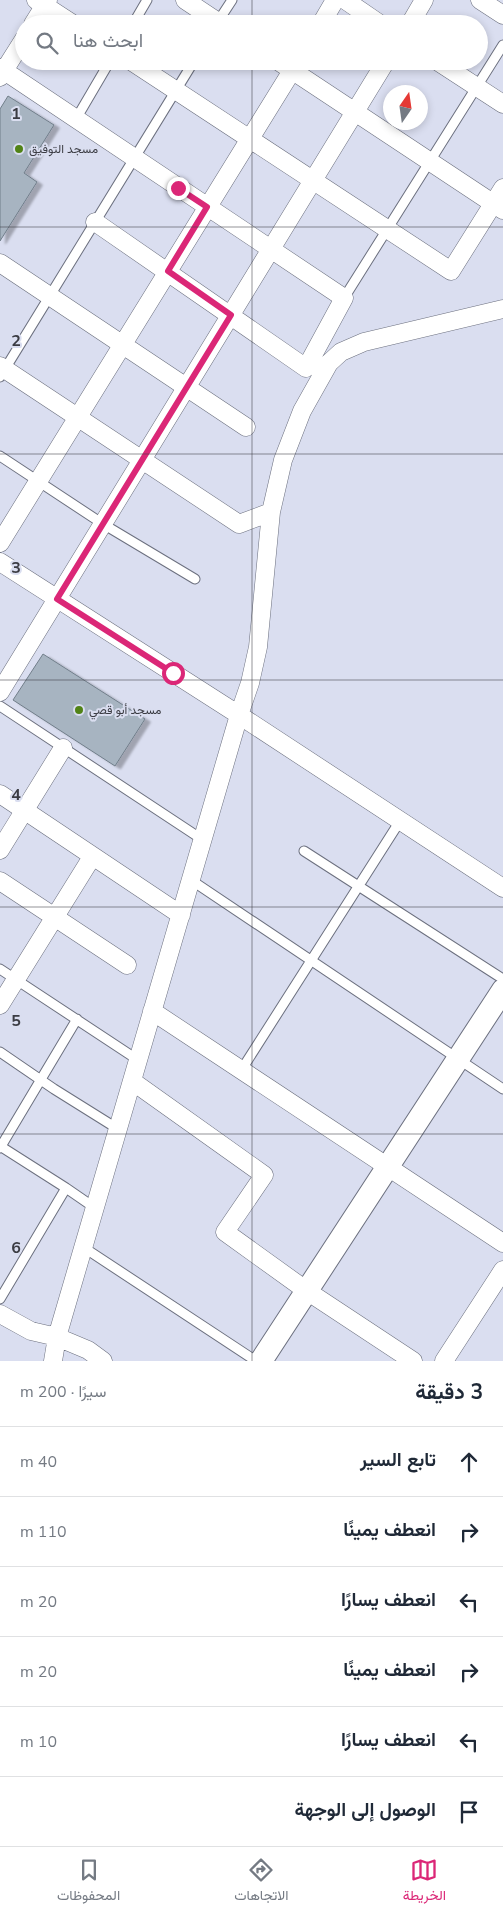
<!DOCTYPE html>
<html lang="ar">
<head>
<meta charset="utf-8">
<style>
  :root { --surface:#fff; --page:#f2f2f3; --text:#1f2937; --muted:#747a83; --line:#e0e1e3; --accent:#db2777 }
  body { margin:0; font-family:"Nunito Sans",Vazirmatn,sans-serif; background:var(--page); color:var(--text); direction:rtl }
  .compass { position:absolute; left:383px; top:85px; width:45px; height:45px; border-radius:50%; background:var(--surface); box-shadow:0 2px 8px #0003; rotate:13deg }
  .stop { position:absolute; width:15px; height:15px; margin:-11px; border:4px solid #db2777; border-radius:50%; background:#fff }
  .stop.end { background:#db2777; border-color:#fff; box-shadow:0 1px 5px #0008 }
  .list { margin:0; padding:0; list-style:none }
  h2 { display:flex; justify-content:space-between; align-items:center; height:65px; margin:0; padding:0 20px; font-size:21px }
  h2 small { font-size:16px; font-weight:400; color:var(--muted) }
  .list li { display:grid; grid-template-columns:32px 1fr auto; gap:15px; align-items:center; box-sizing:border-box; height:70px; padding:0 20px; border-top:1px solid var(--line) }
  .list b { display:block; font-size:19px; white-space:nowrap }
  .list em { font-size:16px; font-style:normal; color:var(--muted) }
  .icon { flex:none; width:28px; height:28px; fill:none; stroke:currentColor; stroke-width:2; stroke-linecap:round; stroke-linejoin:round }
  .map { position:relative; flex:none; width:503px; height:1361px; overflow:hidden; direction:ltr }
  .search { position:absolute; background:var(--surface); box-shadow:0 2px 8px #0003; left:15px; right:15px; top:15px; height:55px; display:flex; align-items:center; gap:12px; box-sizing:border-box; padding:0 18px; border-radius:28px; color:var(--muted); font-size:19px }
  .sheet { height:485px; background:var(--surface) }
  nav { display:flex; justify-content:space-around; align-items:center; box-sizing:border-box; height:70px; border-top:1px solid var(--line); background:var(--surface); font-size:14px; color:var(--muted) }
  nav a { display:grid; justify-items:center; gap:2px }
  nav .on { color:var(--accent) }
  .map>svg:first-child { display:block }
  .building { fill:#a7b4c1; stroke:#717e8a; filter:url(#shadow) }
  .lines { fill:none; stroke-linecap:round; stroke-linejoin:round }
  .service-casing { stroke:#6c707f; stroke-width:11 }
  .minor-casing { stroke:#6c707f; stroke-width:19 }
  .tertiary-casing { stroke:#6c707f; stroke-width:24 }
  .service { stroke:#fff; stroke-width:9 }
  .minor { stroke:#fff; stroke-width:18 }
  .tertiary { stroke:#fff; stroke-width:22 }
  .route { stroke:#db2777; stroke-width:6 }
  .grid { fill:none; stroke:#3b3c43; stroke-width:1; stroke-opacity:0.55 }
  .poi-dot { fill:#518316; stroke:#dadef0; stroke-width:2 }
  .labels { text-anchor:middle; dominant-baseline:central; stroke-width:4; stroke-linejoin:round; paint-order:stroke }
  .poi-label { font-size:12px; fill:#3b3c43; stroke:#dadef0; text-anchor:start }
  .grid-label { font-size:16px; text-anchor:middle; font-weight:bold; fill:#3b3c43; stroke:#dadef0; stroke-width:4; stroke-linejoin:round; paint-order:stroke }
</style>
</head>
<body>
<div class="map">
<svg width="503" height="1361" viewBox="0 0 503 1361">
  <defs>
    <filter id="shadow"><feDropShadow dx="5.5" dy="3" stdDeviation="1" flood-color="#0004"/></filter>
  </defs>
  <rect width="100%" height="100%" fill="#dadef0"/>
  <path class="building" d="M8 96 54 125 24 173 37 182 0 241V109Z
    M43 654 145 719 115 766 13 700Z"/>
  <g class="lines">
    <defs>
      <path id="service" d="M217 23 232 0
        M133 24 147 0
        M76 119 110 61
        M344 298 503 45
        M0 377 194 61
        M0 456 103 524 195 579
        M0 706 203 840
        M304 851 503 979
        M191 880 503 1089
        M0 969 138 1060
        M0 1052 54 1089 118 1129
        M242 1069 400 821
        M0 1146 66 1188 95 1208
        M0 1148 77 1019
        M83 1247 256 1361
        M0 1299 66 1188"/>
      <path id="minor" d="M36 0 73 24
        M185 0 221 24
        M345 0 380 24
        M480 0 503 15
        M33 24 48 0
        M321 24 335 0
        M410 24 424 0
        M131 61 451 271 503 188
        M278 61 503 210
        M437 61 503 104
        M0 68 344 298 306 368 95 222
        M0 77 24 39
        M0 263 246 427
        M0 366 239 524 271 512
        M0 543 298 61
        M0 562 239 715 503 888
        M0 692 386 61
        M0 794 181 915
        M0 850 63 748
        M0 881 127 965
        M0 1005 92 857
        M152 1011 503 1243
        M132 1081 264 1175 225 1232 307 1291 413 1361
        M0 1314 31 1331 57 1337 88 1350 103 1361
        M53 1361 57 1337 239 715 250 683 258 647 271 512 283 460 302 411 329 363 341 352 364 342 503 309
        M444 1361 503 1270"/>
      <path id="tertiary" d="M261 1361 503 990"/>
    </defs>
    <use href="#service" class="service-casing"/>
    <use href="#minor" class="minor-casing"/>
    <use href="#tertiary" class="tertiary-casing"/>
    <use href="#service" class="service"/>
    <use href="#minor" class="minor"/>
    <use href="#tertiary" class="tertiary"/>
  </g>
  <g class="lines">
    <path class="route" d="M173 673 57 599 231 315 168 271 207 207 178 188"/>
  </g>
  <path class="grid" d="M252 0V24M252 61V1361M0 227H503M0 454H503M0 680H503M0 907H503M0 1134H503"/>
  <g class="poi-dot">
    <circle cx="19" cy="149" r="5"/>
    <circle cx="79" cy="710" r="5"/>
  </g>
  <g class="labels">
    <g class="poi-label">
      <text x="29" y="149">مسجد التوفيق</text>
      <text x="89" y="710">مسجد أبو قصي</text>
    </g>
  </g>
  <g class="grid-label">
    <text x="16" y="119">1</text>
    <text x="16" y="346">2</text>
    <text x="16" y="573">3</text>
    <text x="16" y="800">4</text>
    <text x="16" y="1026">5</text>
    <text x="16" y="1253">6</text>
  </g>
</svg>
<svg class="compass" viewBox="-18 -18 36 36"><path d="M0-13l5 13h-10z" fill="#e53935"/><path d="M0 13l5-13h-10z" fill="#747a83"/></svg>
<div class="stop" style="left:173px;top:673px"></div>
<div class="stop end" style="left:178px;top:188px"></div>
<div class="search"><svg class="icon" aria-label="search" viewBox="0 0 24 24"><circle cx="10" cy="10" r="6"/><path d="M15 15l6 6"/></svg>ابحث هنا</div>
</div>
<section class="sheet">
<h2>3 دقيقة<small>سيرًا · 200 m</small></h2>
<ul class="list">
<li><svg class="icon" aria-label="ahead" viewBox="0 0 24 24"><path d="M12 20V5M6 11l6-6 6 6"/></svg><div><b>تابع السير</b></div><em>40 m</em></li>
<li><svg class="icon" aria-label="right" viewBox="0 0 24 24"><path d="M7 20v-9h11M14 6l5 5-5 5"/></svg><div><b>انعطف يمينًا</b></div><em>110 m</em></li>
<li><svg class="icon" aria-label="left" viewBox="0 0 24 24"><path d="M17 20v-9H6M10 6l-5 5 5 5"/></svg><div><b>انعطف يسارًا</b></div><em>20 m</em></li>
<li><svg class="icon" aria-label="right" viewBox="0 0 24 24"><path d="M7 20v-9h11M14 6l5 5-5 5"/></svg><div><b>انعطف يمينًا</b></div><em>20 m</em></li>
<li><svg class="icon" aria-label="left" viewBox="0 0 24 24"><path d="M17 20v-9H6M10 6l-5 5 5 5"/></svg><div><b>انعطف يسارًا</b></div><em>10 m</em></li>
<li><svg class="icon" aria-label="arrive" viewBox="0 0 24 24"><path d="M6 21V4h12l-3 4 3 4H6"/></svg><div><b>الوصول إلى الوجهة</b></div></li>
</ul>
</section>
<nav>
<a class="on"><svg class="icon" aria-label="map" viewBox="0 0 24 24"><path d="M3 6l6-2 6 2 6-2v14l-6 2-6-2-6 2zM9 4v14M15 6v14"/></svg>الخريطة</a>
<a><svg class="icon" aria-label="directions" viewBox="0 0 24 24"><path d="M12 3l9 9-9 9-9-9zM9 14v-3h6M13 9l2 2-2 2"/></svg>الاتجاهات</a>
<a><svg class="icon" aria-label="saved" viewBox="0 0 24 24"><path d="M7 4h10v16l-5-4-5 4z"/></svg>المحفوظات</a>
</nav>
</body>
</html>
